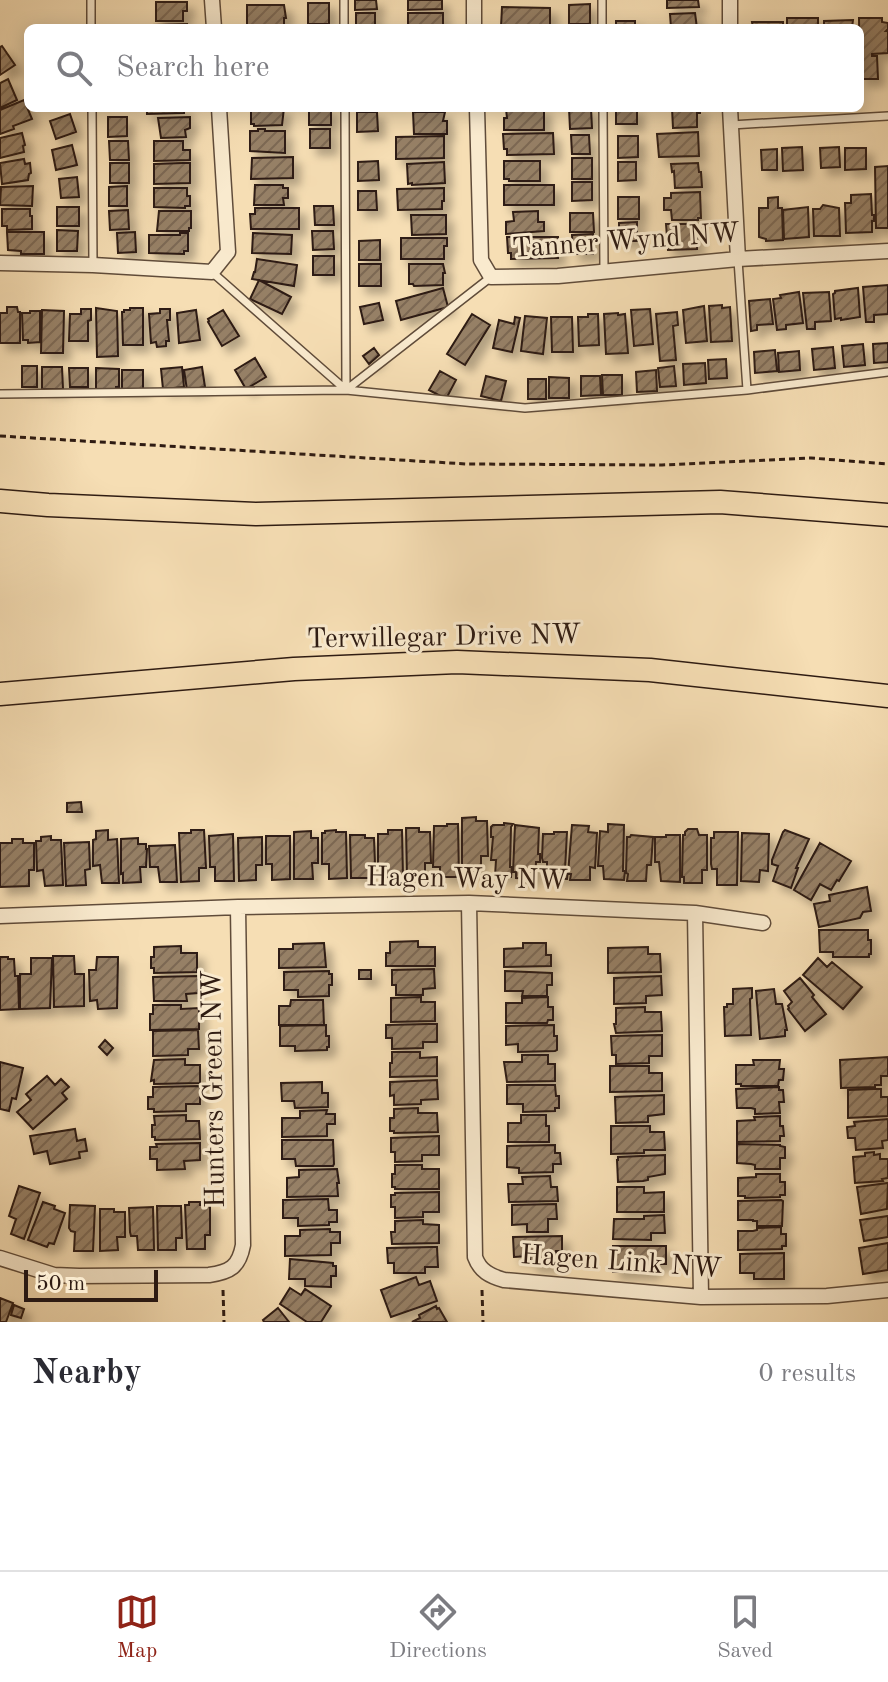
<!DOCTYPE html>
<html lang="en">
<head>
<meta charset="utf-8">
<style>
  :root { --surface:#fff; --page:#f7f7f7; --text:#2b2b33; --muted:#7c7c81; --line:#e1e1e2; --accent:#8f2418 }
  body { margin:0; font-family:"Old Standard TT",serif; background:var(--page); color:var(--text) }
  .scale { position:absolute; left:24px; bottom:20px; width:134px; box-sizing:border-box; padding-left:8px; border:4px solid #2e1b12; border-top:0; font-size:22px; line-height:28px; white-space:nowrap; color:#2e1b12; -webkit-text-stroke:6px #f9eace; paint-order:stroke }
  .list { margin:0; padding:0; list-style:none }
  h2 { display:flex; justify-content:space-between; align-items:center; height:104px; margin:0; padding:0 32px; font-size:34px }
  h2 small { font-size:26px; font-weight:400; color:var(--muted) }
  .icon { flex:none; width:44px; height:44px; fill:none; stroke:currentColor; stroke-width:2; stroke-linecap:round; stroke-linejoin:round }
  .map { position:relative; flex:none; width:888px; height:1322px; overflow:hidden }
  .search { position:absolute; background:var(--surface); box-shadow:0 4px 20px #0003; left:24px; right:24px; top:24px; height:88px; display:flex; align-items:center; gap:20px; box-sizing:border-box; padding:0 28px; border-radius:12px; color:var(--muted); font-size:30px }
  .sheet { height:248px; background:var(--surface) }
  nav { display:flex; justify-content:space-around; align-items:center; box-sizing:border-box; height:112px; border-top:2px solid var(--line); background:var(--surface); font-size:22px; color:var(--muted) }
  nav a { display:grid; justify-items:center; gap:4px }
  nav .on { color:var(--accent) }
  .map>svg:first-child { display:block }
  .building { fill:url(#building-hatch); stroke:#2e1b12; stroke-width:2; filter:url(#shadow) }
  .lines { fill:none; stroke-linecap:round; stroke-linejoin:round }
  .service-casing { stroke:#604c3a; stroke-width:10 }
  .minor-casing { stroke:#604c3a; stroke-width:17 }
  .primary-casing { stroke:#2e1b12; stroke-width:25 }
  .path { stroke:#2e1b12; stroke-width:3; stroke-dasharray:6 4; stroke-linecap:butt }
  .service { stroke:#f9eace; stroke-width:7 }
  .minor { stroke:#f9eace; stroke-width:14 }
  .primary { stroke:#f6deb4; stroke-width:22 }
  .labels { text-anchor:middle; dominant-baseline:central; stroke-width:6; stroke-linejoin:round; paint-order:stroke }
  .street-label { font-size:28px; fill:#2e1b12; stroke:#f9eace }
</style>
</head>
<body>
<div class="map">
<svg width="888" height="1322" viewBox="0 0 888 1322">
  <defs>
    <pattern id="building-hatch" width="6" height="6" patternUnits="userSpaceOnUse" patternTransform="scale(2)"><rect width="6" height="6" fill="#968066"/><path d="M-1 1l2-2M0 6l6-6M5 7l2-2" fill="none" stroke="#7b6853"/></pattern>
    <filter id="shadow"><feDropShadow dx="7" dy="7" stdDeviation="4" flood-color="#0004"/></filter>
  </defs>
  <rect width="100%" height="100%" fill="#f6deb4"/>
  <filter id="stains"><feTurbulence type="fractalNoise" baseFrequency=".0025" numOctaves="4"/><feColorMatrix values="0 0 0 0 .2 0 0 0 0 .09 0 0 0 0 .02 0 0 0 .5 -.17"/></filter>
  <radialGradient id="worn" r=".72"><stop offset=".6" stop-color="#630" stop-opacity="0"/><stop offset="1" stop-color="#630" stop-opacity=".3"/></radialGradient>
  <path class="building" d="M355 0H376L377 9 355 10Z
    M408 0H442V9L408 10Z
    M667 0H698L699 7 667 8Z
    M156 2H187V11H183V21H156Z
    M308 3H329V24H308Z
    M590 4V24H569V5Z
    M247 5H284L286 18H284V26H247Z
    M502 7 550 8V28L501 27Z
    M356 13H375V28H356Z
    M408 13H443V28H408Z
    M695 13 697 28H671L670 14Z
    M787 18H818V28H787Z
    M859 18H882V22L888 23V29L886 31H888V53L872 54V56H877L878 79H860Z
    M853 20 852 28H824V21Z
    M616 21H635V28H616Z
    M752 22H783V28H753Z
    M187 24V28H153V25Z
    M2 46 15 65 0 75V47Z
    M8 79 17 100 0 108V83Z
    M24 100 32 119 13 126 14 129 0 134V110Z
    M147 108H186V110H184V113L147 114Z
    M251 108H284L282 125 254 126V124H251Z
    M309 108H331V125H309Z
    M544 108V130H504V118H507L506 109Z
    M569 108H591L592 128 570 129Z
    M616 108H637V124H616Z
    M672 108H700V113H697V127L673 128Z
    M357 112H377L378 131 357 132Z
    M413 112H445L443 121H447V134H414Z
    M70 114 76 132 56 139 50 121Z
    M108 117H127V136L108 137Z
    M190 117V128L185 130 186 137 161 138 158 118Z
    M258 129H265V131H285V153L250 151V131H258Z
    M310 129H330V148H310Z
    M698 132 699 156 659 157 657 134Z
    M22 133 25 145 23 146 24 152 0 158V138Z
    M553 133 554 154 507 155V149H504L503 134Z
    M571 135H589L590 154H572Z
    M444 136V158L396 159V137Z
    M618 136H638V157L618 158Z
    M109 141H128L129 160H110Z
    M154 141H183V150H190V160L154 161Z
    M72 145 77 165 56 170 52 150Z
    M802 147 803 170 783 171 782 148Z
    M839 147 840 167 821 168 820 148Z
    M845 148H866V169L845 170Z
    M777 149V170H762L761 150Z
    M293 157V178L251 179 252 158Z
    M572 158H592V179H572Z
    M24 159 25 164 30 163 31 173 29 174 28 180 2 184 0 163Z
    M378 161 379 180 358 181V162Z
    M504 161H540V181H509V179H504Z
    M444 162 445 183 412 185V183L408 184 407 164Z
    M618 162H636V180L618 181Z
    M110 163H129V183H110Z
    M183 163H190V183L154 184V164Z
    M698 163 699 172H701L702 187 675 188 674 171 672 172 671 164Z
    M888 166V228H876L875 167Z
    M77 177 79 197 61 198 59 179Z
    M572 182H592V200L572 201Z
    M255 185H283V188H288V198H283L284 205H254Z
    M504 185H554V205H504Z
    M33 186 32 206 0 205 1 187Z
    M127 186V206H109V187Z
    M154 188H187V196H190V206H185V208L154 207Z
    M444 188V201H442V209L398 210 397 189Z
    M358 191H376L377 210H358Z
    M700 192 701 218H698V220H672L671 210H664V198H671V193Z
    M871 194 872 215H874V221H872V232L846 233 845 203H851V195Z
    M618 197H639V219H618Z
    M778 197V208H782L783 240 766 241V239L759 237V208H768V198Z
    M823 205 839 208 840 236H814L813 209H820Z
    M314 206H333L334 225H315Z
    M57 207H79V226H57Z
    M808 207 809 237 784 239 783 210Z
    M255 208H299V229H251L250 214H255Z
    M2 209H30V216H32V229L7 230V226H2Z
    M128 210 129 229 110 230 109 211Z
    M159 211H191V228H189V231H157Z
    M538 211V222H544V231L506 234V222L514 221 513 212Z
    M570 213H593L594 232H570Z
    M411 215H446V234L412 235Z
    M637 222V241H619V223Z
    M666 224H692L694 233 697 232V249L668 250Z
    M57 230 78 231 77 251H57Z
    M312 231H333L334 249 313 250Z
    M7 232H44V254H21V251L8 250Z
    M135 232 136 252 118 253 117 233Z
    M180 233H188V251H184V254L149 253V235H180Z
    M253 233 292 235 291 254 252 253Z
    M593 234V254H573L572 235Z
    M507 237H558V258L511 259V253H508Z
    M401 238H447V246H444V259H401Z
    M380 240V260H359V241Z
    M313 256H334V275H313Z
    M257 259 297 265 294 286 252 279 254 272H255Z
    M359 264H381V286H359Z
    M409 264H443L445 273H443V285L414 286 413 284H409Z
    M259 280 291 297 282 314 250 299Z
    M888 285V314L874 315V322H866L863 287Z
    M443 288 448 307 401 320 396 301Z
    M858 288 860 317 841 320V318L835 319 833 294 835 293V291Z
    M799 292 803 323 786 325V329L777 330 773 299 781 298 780 295Z
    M829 292 831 321 815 322V329H807L803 293Z
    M770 299 773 324 757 325V330L751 331 749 301Z
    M379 303 383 320 364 324 360 307Z
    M722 305V308L730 307 732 341 711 342 709 306Z
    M704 306 707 341 686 343 683 310Z
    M7 307H17L18 312H20V343H0V313H7Z
    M96 308 117 311 118 356 97 357Z
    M130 308H143V345H123L122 312H124V310H130Z
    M81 309H91V320L88 321V341H69L70 314H81Z
    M160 309H170V320H167L169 341H166V346L157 347 156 342 151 343 149 314 160 313Z
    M650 309 653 344 634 346 631 310Z
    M42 310 64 311 63 353H41Z
    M196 310 200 340 179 343 177 313Z
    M223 310 239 336 222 346 208 322 209 321 208 319Z
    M30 311H40V342L28 343V340H23L22 313H30Z
    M677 312 678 325 673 326 676 360 660 361 656 314Z
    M618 313V315L625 314 628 353 606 354 604 314Z
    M472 314 490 325 465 365 447 354Z
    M588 314H598L599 345 579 346 578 317H588Z
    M525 316 547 318 543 354 521 351Z
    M515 317 520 318 512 352 493 348 499 320 514 324Z
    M551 317H572L573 352H552Z
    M888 343V362L874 363 873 344Z
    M863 344 865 365 844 367 842 346Z
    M833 347 835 368 814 370 812 349Z
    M374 348 379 355 369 364 363 356Z
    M775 350 777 371 755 373 754 352Z
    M799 351 800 370 779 372 778 353Z
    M255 358 266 377 246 389 235 370Z
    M726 359 727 378 709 379 708 360Z
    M705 363 706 383 684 385 683 364Z
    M22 366H37V387H22Z
    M674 366 676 386 660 387 658 368Z
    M42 367H62L63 389H42Z
    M182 367 184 387 163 389 161 369Z
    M202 367 205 387 187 390 184 370Z
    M69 368H88V387H70Z
    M96 368 119 369V387H116V389H96Z
    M122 370H143V389H122Z
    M656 370 657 391 637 392 636 372Z
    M440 371 456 380 446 399 429 390Z
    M602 375H622V395H603Z
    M486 376 506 381 501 401 481 396Z
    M581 376H600L601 395 581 396Z
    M549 377 569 378V398H549Z
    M528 379H546V399H528Z
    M81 802 82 812H67V803Z
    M476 817V821H487L488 856H481V870L462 871V818Z
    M504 823 513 824 511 827 510 867H512L511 877 495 876 496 860H491L493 837H491V827L493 825H504Z
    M447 824H458L459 877H440V867H433L434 826H447Z
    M608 824 624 825 623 871H625L624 880 604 879 603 866H598L600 831 608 832Z
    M515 825 539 828 538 854H540V862H536L535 879 516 878V872H513Z
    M572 825 589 826 588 832 597 833 595 868 590 867V880H570L571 874H568Z
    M406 828H419V832H430L431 863H425V877H407Z
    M688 829H697L699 835H707V870H702V883H684V877H682L683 835H685V832Z
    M108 830V840L117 839 119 883H102L100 865 93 866V840L96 839V831Z
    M191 830H204L206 868H199V881L181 882 179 833H191Z
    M336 830V832H346L347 878 329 879V864H322V833H325V831Z
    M388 830H402L403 877H383V864H378V834H388Z
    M785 830 809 839 796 868H798L791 888 773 881 778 866 772 864V860L783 832Z
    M311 831V838H318V863H312L313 879H294V832Z
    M554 832H567L565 870H568L567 879 550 878V871H547V862H543L542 858 543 834H554Z
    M714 832H738L737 885H717V869H712L711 864V838H714Z
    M742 833 769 834 768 871 760 870 759 882 741 881Z
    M233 834 234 881H215V867H210V863L209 836Z
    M350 835H365V838H374L375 864H369V878H351Z
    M631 835 653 837 651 865H647L646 881H627L628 874 626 873 627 837H630Z
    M666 835H680V882L661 881 659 862H655V837H666Z
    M51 836V840H61L63 885 45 886 43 870 37 871 36 841H41V837Z
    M266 836H290V879L272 880V864H266Z
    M262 837V865H256V880L239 881 238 838Z
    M138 838V844H146V849H147L146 867H140L141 882 123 883V873L121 874V839Z
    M12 839H23V843H34V870H29V886L0 887V843H12Z
    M89 842 90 869 85 870 86 885 66 886 64 843Z
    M820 843 851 861 839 881 837 880 831 890 820 884 811 900 794 890Z
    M175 845 177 882H160L158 867H150L149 846Z
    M867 887 871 911 863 912 860 918 819 927 814 904 830 901 829 895Z
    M819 930H868V940H871V954H869V957H833V952H820Z
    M418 941V947H435V966H386V953H390V942Z
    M324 943 326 967 279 968V949H293V944Z
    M523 943H546V955H551V966L504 967V949L523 948Z
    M181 946V953H197V972L154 973V968H151V957H154V947Z
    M648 947V954H660L661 972 608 973V948Z
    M53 956H74L75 974H84V1006L54 1007Z
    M0 957H8V959H14L15 976H18L19 1009 0 1010Z
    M97 957H118L117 1008 98 1009 97 1000 90 1001 89 970H96Z
    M31 958H52L50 1008 20 1009V974H31Z
    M818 958 827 967 832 962 862 987 843 1009 803 975Z
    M434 969 435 988 423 989V995H396V985H392V970Z
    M359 970H371V979H359Z
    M329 971V974H332V985H329V996L298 997V990H284V972Z
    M505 971 552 973V985H547V996H522L523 991H505Z
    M198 976V993L186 994 187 1001H154L153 977Z
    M661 976 662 995 646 996V1003L614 1004V978Z
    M800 978 814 995 812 997 826 1014 805 1031 788 1009 789 1008 788 1006 792 1002 784 991Z
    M752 988V998L750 999 751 1035 725 1036 724 1007H727V1004H733V989Z
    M774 989 776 1004H782L787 1030H785V1036L760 1039 756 991Z
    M421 997V1002H435V1021L391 1022V998Z
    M548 997V1007H553V1020H548L547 1023H506V1003H522V998Z
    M291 1000H323L324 1025H279V1006H290Z
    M153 1005H181V1009L199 1008V1029L150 1030V1014H153Z
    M645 1007V1012H661L662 1031 616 1033 614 1024H616V1008Z
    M429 1024H437V1042H423V1048L392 1049V1038H386V1025Z
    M326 1025V1036H329V1047H327V1050L295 1051V1046H280V1026Z
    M554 1025V1036H557V1050L555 1051 518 1052V1044L506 1045V1026Z
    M198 1030 199 1049H188V1055L153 1056V1031Z
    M662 1035V1056H649V1063L616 1064V1055H612L611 1036Z
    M105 1040 113 1048 107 1055 99 1047Z
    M392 1052H420V1058L437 1057V1076L390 1077V1063H392Z
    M522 1055H548V1064H555V1081L507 1082 504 1062H522Z
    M888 1057V1076H881V1085H875V1087L841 1088 840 1060Z
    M185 1059V1065H200V1083L154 1084V1080L151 1081 154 1060Z
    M753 1060H780L779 1069H784L783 1080H779L778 1086H741V1084H736V1065H754Z
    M0 1062 23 1068 16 1099 12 1098 9 1111 0 1109Z
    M610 1066H649V1073H662V1091L610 1092Z
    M47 1076 55 1085 61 1079 69 1087 62 1093 67 1099 33 1129 17 1112 31 1100 26 1094Z
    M437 1080 438 1099 421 1100V1104L394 1105V1095L390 1096V1082Z
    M322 1082V1093H328V1107L295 1108 294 1101H282L281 1083Z
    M507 1085H555L556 1096H559V1108H555V1111L523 1112V1104H507Z
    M200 1086V1104H186V1111L154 1112V1109H148V1097H153V1087Z
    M779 1087V1090H783L784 1102H779L780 1113 755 1114V1109L751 1108H737L736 1089Z
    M874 1089H881V1097H888V1116L848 1118V1090Z
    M664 1095V1114L648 1116V1122L616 1123 615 1097Z
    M418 1108V1113H437L438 1132 394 1133V1131H390V1118H394V1109Z
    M327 1110 326 1114H335V1124H327V1136L282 1137V1118H300V1111Z
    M186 1115V1121H199L200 1139 155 1140V1137H152V1125H155L154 1116Z
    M521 1115H546V1126H549V1142H508V1123H521Z
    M780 1116V1126H783L784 1136H780V1141L737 1142V1121L755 1120 754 1117Z
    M888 1119V1140L882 1141 883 1148 856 1150 855 1138H848L847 1127 855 1126 854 1122Z
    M611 1126H650V1132H664L665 1150H644V1153L611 1154Z
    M75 1129 77 1141 85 1139 87 1151 79 1152 80 1158 50 1164 47 1151 34 1154 30 1136Z
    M439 1136V1155H422V1161L395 1162V1152H391V1138Z
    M282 1140H333L334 1164 333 1166H296L295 1159H282Z
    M200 1143V1160L184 1161 185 1169 157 1170V1159H150V1147H157L156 1144Z
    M737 1144 780 1145V1146L785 1147V1158H780V1169H755V1165L751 1164 737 1163Z
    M555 1145V1153H560L561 1164H553V1172L519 1173V1168L507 1167V1146Z
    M874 1152V1155L880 1154V1159H888V1178L882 1179 883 1181 855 1183 853 1157 865 1156V1153Z
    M665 1155V1174L648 1177V1180L643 1181 618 1182 617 1160H618V1157Z
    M395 1165H422V1169H439V1189H395V1187H392V1174H395Z
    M337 1169 339 1183H337L338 1196 287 1197V1178L299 1177V1170Z
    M756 1174H780V1182H785V1195H780V1197L745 1198V1196H738V1178L756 1177Z
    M550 1176 551 1187H557L558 1201 509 1202 508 1184H523L522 1177Z
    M888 1183 887 1209 861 1214 857 1187Z
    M19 1186 40 1193 24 1239 11 1234 16 1219 9 1216Z
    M617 1187H644V1193L664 1192V1212H617Z
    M439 1192V1212H423V1217L395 1218V1207H391V1195H395V1193Z
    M328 1199 329 1210H337V1222H329V1225L298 1226V1218H283V1200Z
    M781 1200 783 1201 782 1226H757V1221H753V1220H738V1201Z
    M43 1202 55 1206 54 1209 65 1213 54 1244 49 1243 47 1247 28 1240Z
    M189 1202H200V1205H210V1235H205V1249H187L185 1205H189Z
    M556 1204 557 1219H548V1232H527V1224L512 1225V1205Z
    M70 1205 95 1206 93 1251H74L75 1232 71 1231 69 1228Z
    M157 1206H181L182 1238H176V1250H158Z
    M153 1207 154 1250H138L137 1236H131L130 1232 129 1208Z
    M100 1209H114V1212H125V1237H117L118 1250 100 1251Z
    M664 1215 665 1233H651V1240L613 1239 614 1219H644V1216Z
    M888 1216V1237L864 1241 860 1220Z
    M423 1220V1224L439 1225V1243L392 1244 391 1232H395V1221Z
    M781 1227V1234H786V1246H782V1249L738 1250V1231H753L757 1230V1228Z
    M330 1229V1232H340V1243H331V1255L285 1256V1236H300V1230Z
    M562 1236V1251H556V1265H533L534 1263H530V1256L514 1257 513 1237Z
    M888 1243V1270L863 1274 859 1248Z
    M613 1246H666V1264H652L653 1272H613Z
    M432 1247H437L438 1267H425V1273H394V1263H388L387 1248Z
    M784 1253V1279H754V1273H740V1254Z
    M290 1259 333 1263V1266H336V1276H331V1287L305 1286V1279H289Z
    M416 1277 419 1285 430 1281 437 1301 391 1317 381 1290Z
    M290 1288 301 1295 305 1289 331 1306 321 1322H307L280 1304Z
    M0 1298 13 1303 6 1322H0Z
    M14 1305 24 1309 21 1318 11 1315Z
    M436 1306 437 1309 439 1308 447 1322H412L420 1318 419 1315Z
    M278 1308 289 1322H264L263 1320Z"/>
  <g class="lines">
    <defs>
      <path id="service" d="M91 0V28
        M344 0V28
        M602 0V28
        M92 108 93 265
        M345 108 346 390 525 408 747 390 888 372
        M603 108 604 272
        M731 125 888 116
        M738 260 747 390
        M213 273 346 390
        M0 394 346 390 491 277"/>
      <path id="minor" d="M212 0 214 28
        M474 0V28
        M730 0V28
        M477 108 481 260 491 277 558 276 738 259 888 251
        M730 108 738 259
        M0 263 93 265 212 272 228 252 219 108
        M469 903 475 1257C480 1271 490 1276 504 1280L701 1297 827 1296 888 1290
        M238 907 469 903 695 913 701 1297
        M695 913 763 923
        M0 916 238 907 243 1245C239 1267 230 1272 209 1275L79 1276 54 1275 0 1258"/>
      <path id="primary" d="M0 501 48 505 256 514 720 502 888 515
        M0 694 294 669 457 662 650 670 888 696"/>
    </defs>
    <use href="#service" class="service-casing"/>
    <use href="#minor" class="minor-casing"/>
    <use href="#primary" class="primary-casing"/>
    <path class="path" d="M0 436 467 464 662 465 811 458 888 464
      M223 1290 224 1322
      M482 1290 483 1322"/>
    <use href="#service" class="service"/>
    <use href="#minor" class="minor"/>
    <use href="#primary" class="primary"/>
  </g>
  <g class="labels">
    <g class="street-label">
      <text transform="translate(626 242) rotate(-4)">Tanner Wynd NW</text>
      <text transform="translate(444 638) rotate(-1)">Terwillegar Drive NW</text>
      <text transform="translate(467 880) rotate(1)">Hagen Way NW</text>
      <text transform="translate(215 1089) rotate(-91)">Hunters Green NW</text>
      <text transform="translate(621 1263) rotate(4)">Hagen Link NW</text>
    </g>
  </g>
  <rect width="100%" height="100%" filter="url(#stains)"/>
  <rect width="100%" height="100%" fill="url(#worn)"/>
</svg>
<div class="scale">50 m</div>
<div class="search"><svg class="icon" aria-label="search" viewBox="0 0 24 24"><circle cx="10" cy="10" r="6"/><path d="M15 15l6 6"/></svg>Search here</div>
</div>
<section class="sheet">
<h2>Nearby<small>0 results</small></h2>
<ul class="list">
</ul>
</section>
<nav>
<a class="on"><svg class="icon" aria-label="map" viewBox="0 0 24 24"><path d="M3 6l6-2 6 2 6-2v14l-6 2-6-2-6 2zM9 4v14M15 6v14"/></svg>Map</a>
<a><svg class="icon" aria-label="directions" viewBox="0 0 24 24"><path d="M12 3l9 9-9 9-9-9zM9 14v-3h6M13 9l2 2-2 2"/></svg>Directions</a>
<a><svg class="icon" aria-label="saved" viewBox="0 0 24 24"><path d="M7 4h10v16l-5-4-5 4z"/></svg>Saved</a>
</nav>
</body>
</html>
